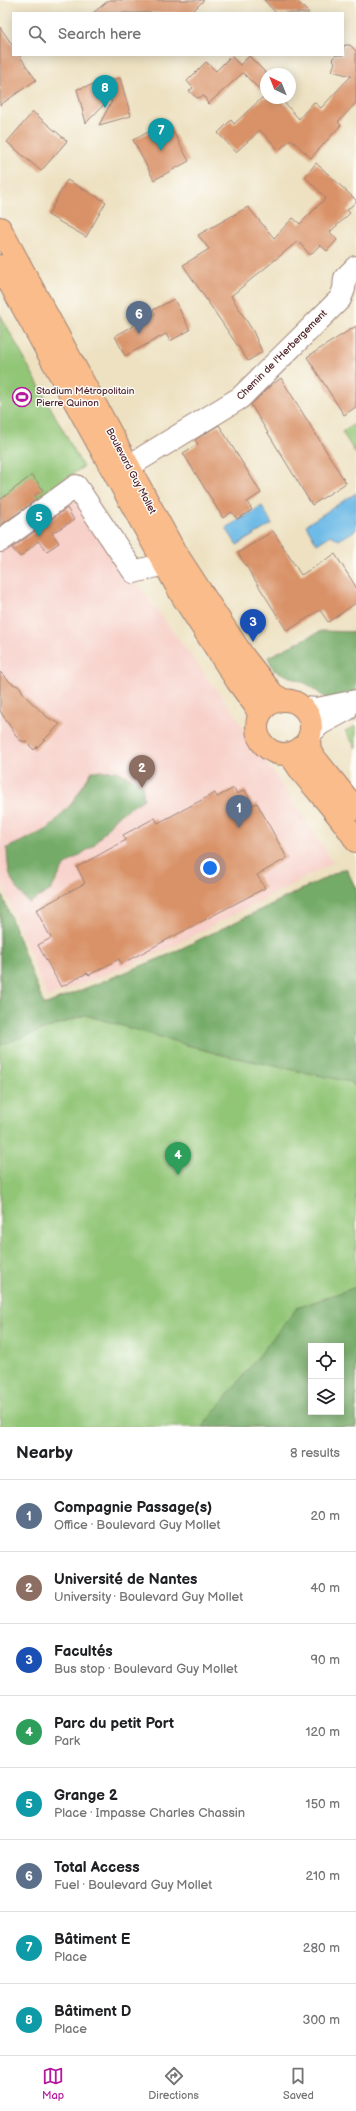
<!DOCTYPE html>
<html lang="en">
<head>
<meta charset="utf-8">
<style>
  :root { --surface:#fff; --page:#f2f2f2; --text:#202124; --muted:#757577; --line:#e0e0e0; --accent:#b5179e }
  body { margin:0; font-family:"Balsamiq Sans",sans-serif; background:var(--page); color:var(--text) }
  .controls { position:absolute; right:12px; bottom:12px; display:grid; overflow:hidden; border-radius:0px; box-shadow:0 2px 10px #0003 }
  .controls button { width:36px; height:36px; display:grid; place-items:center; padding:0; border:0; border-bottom:1px solid var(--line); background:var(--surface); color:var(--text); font:20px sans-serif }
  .compass { position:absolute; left:260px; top:68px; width:36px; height:36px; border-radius:50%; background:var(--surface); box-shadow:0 2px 10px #0003; rotate:317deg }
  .you { position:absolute; left:210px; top:868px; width:14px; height:14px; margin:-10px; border:3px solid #fff; border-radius:50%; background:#1a73e8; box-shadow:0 0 0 6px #1a73e833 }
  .badge { display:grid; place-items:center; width:26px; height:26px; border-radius:50%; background:var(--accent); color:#fff; font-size:13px; font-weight:700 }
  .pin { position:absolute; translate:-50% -33px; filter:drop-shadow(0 1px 2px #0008) }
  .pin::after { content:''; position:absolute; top:21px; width:14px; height:12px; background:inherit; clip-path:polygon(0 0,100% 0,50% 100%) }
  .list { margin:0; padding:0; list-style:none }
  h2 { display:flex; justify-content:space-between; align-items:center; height:52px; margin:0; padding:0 16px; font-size:17px }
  h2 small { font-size:13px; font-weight:400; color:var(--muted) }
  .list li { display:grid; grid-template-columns:26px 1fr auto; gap:12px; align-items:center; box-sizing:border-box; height:72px; padding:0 16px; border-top:1px solid var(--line) }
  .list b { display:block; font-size:15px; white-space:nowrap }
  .list p { margin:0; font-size:13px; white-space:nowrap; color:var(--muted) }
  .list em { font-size:13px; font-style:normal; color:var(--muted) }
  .icon { flex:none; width:22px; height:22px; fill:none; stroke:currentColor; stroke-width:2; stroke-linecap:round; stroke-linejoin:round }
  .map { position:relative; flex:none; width:356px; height:1427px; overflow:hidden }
  .search { position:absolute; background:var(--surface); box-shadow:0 2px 10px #0003; left:12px; right:12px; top:12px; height:44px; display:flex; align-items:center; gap:10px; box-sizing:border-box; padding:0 14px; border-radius:0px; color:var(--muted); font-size:15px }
  .sheet { height:628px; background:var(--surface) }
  nav { display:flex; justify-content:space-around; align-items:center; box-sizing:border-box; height:56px; border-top:1px solid var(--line); background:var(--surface); font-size:11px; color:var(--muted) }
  nav a { display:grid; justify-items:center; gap:2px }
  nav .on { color:var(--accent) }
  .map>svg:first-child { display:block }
  .built { fill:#f7d0c9 }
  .green { fill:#92c677; stroke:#6e7251; fill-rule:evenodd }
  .forest { fill:#75ab68; stroke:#60654a; fill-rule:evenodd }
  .water { fill:#6ebbe7; stroke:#5c6d89 }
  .building { fill:#d99267 }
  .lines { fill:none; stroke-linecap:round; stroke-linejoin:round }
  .minor-casing { stroke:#9c8076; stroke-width:24 }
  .major-casing { stroke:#9c8076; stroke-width:24 }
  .minor { stroke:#fff; stroke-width:22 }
  .major { stroke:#f9bc8a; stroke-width:22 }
  .labels { text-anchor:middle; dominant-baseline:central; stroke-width:3; stroke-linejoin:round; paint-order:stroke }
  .street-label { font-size:10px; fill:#4a1f2b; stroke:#fdfcf7 }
  .poi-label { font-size:10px; fill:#4a1f2b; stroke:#fdfcf7; text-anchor:start }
</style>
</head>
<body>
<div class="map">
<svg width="356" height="1427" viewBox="0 0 356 1427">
  <rect width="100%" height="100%" fill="#fdfcf7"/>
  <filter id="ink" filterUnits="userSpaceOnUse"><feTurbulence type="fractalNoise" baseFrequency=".025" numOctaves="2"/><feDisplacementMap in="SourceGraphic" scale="8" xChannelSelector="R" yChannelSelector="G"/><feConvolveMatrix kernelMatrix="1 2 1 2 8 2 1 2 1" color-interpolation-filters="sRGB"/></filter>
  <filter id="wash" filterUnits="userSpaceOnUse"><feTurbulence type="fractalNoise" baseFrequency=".012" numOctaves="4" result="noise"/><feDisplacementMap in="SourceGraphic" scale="16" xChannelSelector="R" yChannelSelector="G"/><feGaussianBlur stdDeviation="0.9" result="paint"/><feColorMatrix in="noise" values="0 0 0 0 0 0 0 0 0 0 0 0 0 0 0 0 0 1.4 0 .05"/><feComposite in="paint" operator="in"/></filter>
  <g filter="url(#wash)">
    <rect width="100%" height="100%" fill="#ede1c1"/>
    <path class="built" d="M71 496 234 713 333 863 164 951 47 998 0 878V549Z"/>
    <path class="green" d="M0 314 83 467 37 498 0 526Z
      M356 423V454L342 432Z
      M356 726V748L345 731Z
      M346 868 356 889V1427H0V890L44 1005 166 956ZM311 1346H341V1412H311Z"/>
    <path class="forest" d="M321 631 356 632V721L307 684 274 670 268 657Z
      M92 771H117L142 784 144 799 116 817 93 846 64 866 51 890 29 903C10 882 8 877 7 848L48 829 72 803Z
      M346 868 356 889V1087L350 1082 218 1054 85 1015 0 1045V890L44 1005 166 956Z
      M356 1287V1427H202L297 1308ZM311 1346H341V1412H311Z"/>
    <path class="water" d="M356 493V530L339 540 331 535 317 544 306 525Z
      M262 506 272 524 237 545 226 528Z"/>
    <g id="blocks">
      <path class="building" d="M109 0H204L191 13H93Z
        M264 0H296L309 13H276Z
        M0 27 13 46V55H19L36 80 0 105Z
        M345 45H350L356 51V103L338 122 341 125 311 158 291 139 279 150 260 130 236 152 218 133 231 120 234 124 262 98H280L299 119 314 102 321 108 351 76 332 71 335 62 332 59 336 55H343V48Z
        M231 56 240 65 249 56 266 73V96L243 73 208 104 204 96 197 98 189 91 193 88 187 81 206 62 216 71Z
        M120 78 131 116 99 125 112 101 109 99 86 123 77 89Z
        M33 112 67 141 41 171 7 142Z
        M168 122 189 161 154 180 133 140Z
        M316 163 356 200V202L347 210 350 213 330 232 337 240 327 251 320 245 310 255 298 241 231 296 253 331 262 352 248 361 183 265 209 249 198 235 248 207 274 238 293 218 300 224 326 198 305 177Z
        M67 180 106 202 86 237 48 215Z
        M174 299 190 330 170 341 166 334 125 356 115 336 155 314 153 310Z
        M356 326V407L344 415 307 357Z
        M281 378 346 483 312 505 251 405 269 387Z
        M219 425 261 493 247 502 252 510 237 519 232 512 223 518 183 453 198 444 195 440Z
        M32 475 43 490 35 495 37 499 0 526V500Z
        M67 508 74 520 52 533 59 543 47 551 38 541 20 557 12 548Z
        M273 531 301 575 335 554 356 587V603L328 622 320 610 287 631 238 553Z
        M0 672 11 683 20 687 24 695 47 717 60 724 34 750 26 742 19 740 0 711Z
        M234 788 237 794 245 790 253 805 257 803 287 858 257 875 265 888 121 964 119 959 89 975 87 973 61 987 38 945 51 938 36 910 85 883 77 867 126 840 123 835 155 818 158 823 215 793 217 797Z"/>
    </g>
  </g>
  <g filter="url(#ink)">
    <use href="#blocks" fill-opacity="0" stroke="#9c8076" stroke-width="1"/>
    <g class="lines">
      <defs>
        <path id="minor" d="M129 466 240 398 340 299 344 289 345 278 356 267
          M0 541 76 486 134 572 164 564
          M304 708 317 709 356 701
          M311 733 320 724 346 710"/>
        <path id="major" d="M0 228 174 550 244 657 273 694 283 700
          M0 266 182 596 237 681 254 704 259 714 258 720
          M257 727a27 27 0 1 1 54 0a27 27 0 1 1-54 0Z
          M309 738 310 752 356 809
          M287 754C295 760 298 768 304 775 322 797 341 816 356 841"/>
      </defs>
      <use href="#minor" class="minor-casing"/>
      <use href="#major" class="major-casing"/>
      <use href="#minor" class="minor"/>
      <use href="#major" class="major"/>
    </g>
  </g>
  <defs>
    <symbol id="stadium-ring" viewBox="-11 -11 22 22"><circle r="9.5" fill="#fdfcf7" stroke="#b5179e" stroke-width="1.5"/><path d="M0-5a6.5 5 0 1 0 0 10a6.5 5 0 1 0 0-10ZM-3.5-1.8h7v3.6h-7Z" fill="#b5179e"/></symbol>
  </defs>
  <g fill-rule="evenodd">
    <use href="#stadium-ring" x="11" y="386" width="22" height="22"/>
  </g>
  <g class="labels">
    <g class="street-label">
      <text transform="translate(282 355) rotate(-45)">Chemin de l'Herbergement</text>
      <text transform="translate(131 471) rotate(62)">Boulevard Guy Mollet</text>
    </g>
    <g class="poi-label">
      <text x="36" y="391">Stadium Métropolitain<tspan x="36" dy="12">Pierre Quinon</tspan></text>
    </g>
  </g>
</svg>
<div class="controls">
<button><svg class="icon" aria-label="locate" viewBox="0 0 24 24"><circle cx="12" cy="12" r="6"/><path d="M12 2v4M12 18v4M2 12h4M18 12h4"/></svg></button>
<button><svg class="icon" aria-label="layers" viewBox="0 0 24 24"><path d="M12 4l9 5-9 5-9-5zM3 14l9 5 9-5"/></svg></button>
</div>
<svg class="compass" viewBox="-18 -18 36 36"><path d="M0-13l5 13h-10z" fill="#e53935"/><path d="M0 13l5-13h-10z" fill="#757577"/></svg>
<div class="you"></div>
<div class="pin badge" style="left:239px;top:828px;background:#5c6f8a">1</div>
<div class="pin badge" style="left:142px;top:788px;background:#8d6e63">2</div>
<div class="pin badge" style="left:253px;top:642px;background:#1a4fb4">3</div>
<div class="pin badge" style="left:178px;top:1175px;background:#2e9e5b">4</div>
<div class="pin badge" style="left:39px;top:537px;background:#0f9aa8">5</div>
<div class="pin badge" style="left:139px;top:334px;background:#5c6f8a">6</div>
<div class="pin badge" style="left:161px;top:151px;background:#0f9aa8">7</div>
<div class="pin badge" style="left:105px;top:108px;background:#0f9aa8">8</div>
<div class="search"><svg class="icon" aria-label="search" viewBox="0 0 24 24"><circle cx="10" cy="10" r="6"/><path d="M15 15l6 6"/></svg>Search here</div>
</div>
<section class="sheet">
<h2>Nearby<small>8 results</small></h2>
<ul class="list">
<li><span class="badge" style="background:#5c6f8a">1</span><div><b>Compagnie Passage(s)</b><p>Office · Boulevard Guy Mollet</p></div><em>20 m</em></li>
<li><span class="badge" style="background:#8d6e63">2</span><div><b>Université de Nantes</b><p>University · Boulevard Guy Mollet</p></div><em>40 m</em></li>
<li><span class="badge" style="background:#1a4fb4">3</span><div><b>Facultés</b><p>Bus stop · Boulevard Guy Mollet</p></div><em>90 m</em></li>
<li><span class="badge" style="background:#2e9e5b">4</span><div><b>Parc du petit Port</b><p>Park</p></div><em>120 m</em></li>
<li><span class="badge" style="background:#0f9aa8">5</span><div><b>Grange 2</b><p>Place · Impasse Charles Chassin</p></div><em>150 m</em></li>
<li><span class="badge" style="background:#5c6f8a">6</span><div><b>Total Access</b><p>Fuel · Boulevard Guy Mollet</p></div><em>210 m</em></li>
<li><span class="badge" style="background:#0f9aa8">7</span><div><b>Bâtiment E</b><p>Place</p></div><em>280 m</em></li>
<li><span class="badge" style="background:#0f9aa8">8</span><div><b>Bâtiment D</b><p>Place</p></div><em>300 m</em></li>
</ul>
</section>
<nav>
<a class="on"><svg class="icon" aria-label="map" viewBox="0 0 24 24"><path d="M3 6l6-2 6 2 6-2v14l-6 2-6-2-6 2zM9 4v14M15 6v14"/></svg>Map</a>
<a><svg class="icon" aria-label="directions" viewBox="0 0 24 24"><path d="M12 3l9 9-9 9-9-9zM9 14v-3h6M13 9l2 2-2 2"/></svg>Directions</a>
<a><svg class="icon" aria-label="saved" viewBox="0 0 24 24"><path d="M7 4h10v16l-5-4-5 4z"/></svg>Saved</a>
</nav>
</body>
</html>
